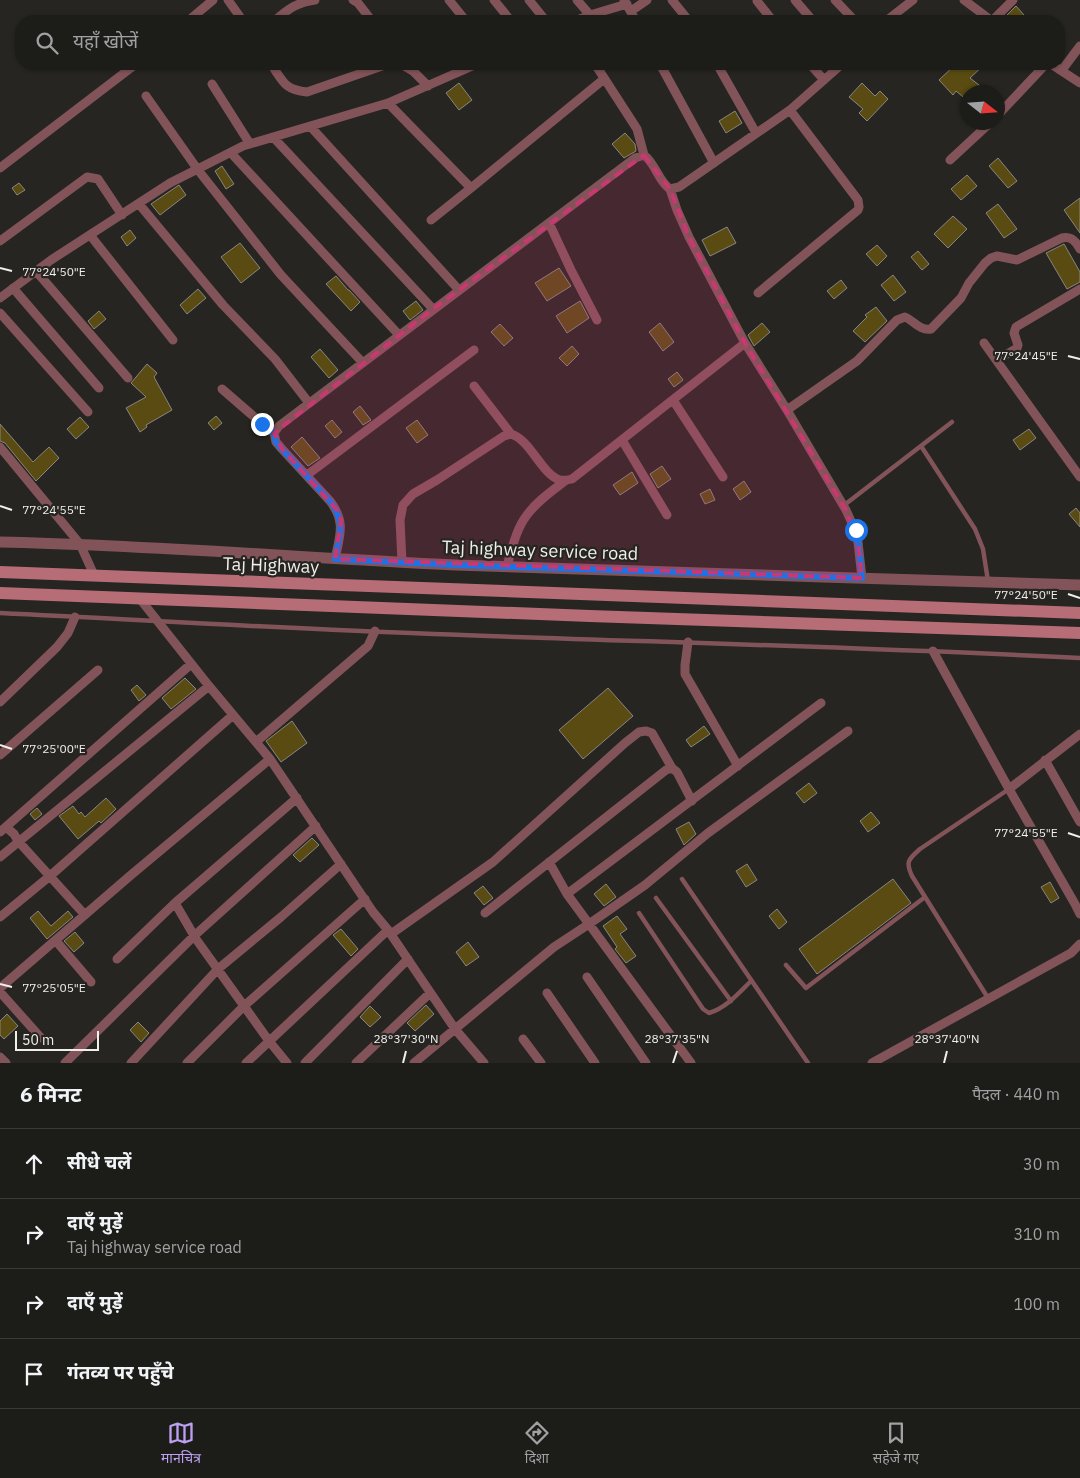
<!DOCTYPE html>
<html lang="hi">
<head>
<meta charset="utf-8">
<style>
  :root { --surface:#1c1c19; --page:#292926; --text:#f1f3f6; --muted:#a0a1a2; --line:#3a3a38; --accent:#bca0f2 }
  body { margin:0; font-family:"IBM Plex Sans","Noto Sans Devanagari",sans-serif; background:var(--page); color:var(--text) }
  .compass { position:absolute; left:960px; top:85px; width:45px; height:45px; border-radius:50%; background:var(--surface); box-shadow:0 1px 4px #0004; rotate:107deg }
  .scale { position:absolute; left:15px; bottom:12px; width:84px; box-sizing:border-box; padding-left:5px; border:2px solid #f0efec; border-top:0; font-size:14px; line-height:18px; white-space:nowrap; color:#f0efec; -webkit-text-stroke:4px #262521; paint-order:stroke }
  .stop { position:absolute; width:15px; height:15px; margin:-11px; border:4px solid #1a73e8; border-radius:50%; background:#fff }
  .stop.end { background:#1a73e8; border-color:#fff; box-shadow:0 1px 5px #0008 }
  .list { margin:0; padding:0; list-style:none }
  h2 { display:flex; justify-content:space-between; align-items:center; height:65px; margin:0; padding:0 20px; font-size:21px }
  h2 small { font-size:16px; font-weight:400; color:var(--muted) }
  .list li { display:grid; grid-template-columns:32px 1fr auto; gap:15px; align-items:center; box-sizing:border-box; height:70px; padding:0 20px; border-top:1px solid var(--line) }
  .list b { display:block; font-size:19px; white-space:nowrap }
  .list p { margin:0; font-size:16px; white-space:nowrap; color:var(--muted) }
  .list em { font-size:16px; font-style:normal; color:var(--muted) }
  .icon { flex:none; width:28px; height:28px; fill:none; stroke:currentColor; stroke-width:2; stroke-linecap:round; stroke-linejoin:round }
  .map { position:relative; flex:none; width:1080px; height:1063px; overflow:hidden }
  .search { position:absolute; background:var(--surface); box-shadow:0 1px 4px #0004; left:15px; right:15px; top:15px; height:55px; display:flex; align-items:center; gap:12px; box-sizing:border-box; padding:0 18px; border-radius:20px; color:var(--muted); font-size:19px }
  .sheet { height:345px; background:var(--surface) }
  nav { display:flex; justify-content:space-around; align-items:center; box-sizing:border-box; height:70px; border-top:1px solid var(--line); background:var(--surface); font-size:14px; color:var(--muted) }
  nav a { display:grid; justify-items:center; gap:2px }
  nav .on { color:var(--accent) }
  .map>svg:first-child { display:block }
  .building { fill:#594b11; stroke:#888681 }
  .lines { fill:none; stroke-linecap:round; stroke-linejoin:round }
  .service { stroke:#825459; stroke-width:4.5 }
  .minor { stroke:#825459; stroke-width:9 }
  .tertiary { stroke:#825459; stroke-width:11 }
  .secondary { stroke:#b66d76; stroke-width:12 }
  .route { stroke:#1a73e8; stroke-width:6 }
  .marked { fill:#c93871; fill-opacity:0.2; stroke:#c93871; stroke-width:4; stroke-dasharray:10 6; stroke-linejoin:round }
  .ticks { fill:none; stroke:#f0efec; stroke-width:2 }
  .labels { text-anchor:middle; dominant-baseline:central; stroke-width:4.5; stroke-linejoin:round; paint-order:stroke }
  .street-label { font-size:18px; fill:#f0efec; stroke:#262521 }
  .ticks-label { font-size:12px; text-anchor:middle; fill:#f0efec; stroke:#262521; stroke-width:4.5; stroke-linejoin:round; paint-order:stroke }
</style>
</head>
<body>
<div class="map">
<svg width="1080" height="1063" viewBox="0 0 1080 1063">
  <rect width="100%" height="100%" fill="#262521"/>
  <path class="building" d="M1016 6 1024 15 1017 21H1001Z
    M956 64H985L970 78 988 92H968V101L956 91 953 95 939 80Z
    M459 83 472 100 459 110 446 93Z
    M862 83 875 96 880 91 888 99 867 121 859 113 863 109 849 97Z
    M735 111 742 123 726 133 719 121Z
    M625 133 635 144 636 151 624 158 612 144Z
    M998 158 1017 181 1008 188 989 166Z
    M222 166 234 184 226 189 215 171Z
    M967 175 977 186 961 200 951 189Z
    M19 183 25 190 17 195 12 188Z
    M179 185 186 195 160 215 151 204Z
    M1080 198V233L1064 210Z
    M998 204 1017 229 1004 238 986 213Z
    M953 216 967 229 948 248 934 234Z
    M727 227 736 243 710 256 702 240Z
    M130 230 136 238 127 246 121 237Z
    M240 243 260 268 241 283 221 257Z
    M1064 244 1080 272V282L1067 289 1046 253Z
    M877 245 887 256 877 266 866 254Z
    M918 251 929 264 922 270 911 257Z
    M559 268 571 286 547 301 535 283Z
    M893 275 906 292 894 301 881 285Z
    M336 276 348 290H349L360 302 351 311 326 284Z
    M841 280 847 288 834 299 827 291Z
    M198 289 206 298 187 314 180 305Z
    M416 301 423 310 410 320 403 311Z
    M580 301 589 318 567 333 556 316Z
    M876 307 887 321 865 342 853 331 867 317 865 315Z
    M99 311 106 319 94 329 88 321Z
    M660 323 674 342 663 351 649 332Z
    M762 323 770 332 754 346 748 335Z
    M500 324 513 338 504 346 491 332Z
    M572 346 579 354 567 366 559 358Z
    M320 349 338 370 329 378 311 357Z
    M147 364 157 373 154 377 172 410 146 425 147 427 140 432 126 408 146 397 131 383Z
    M677 372 683 380 674 387 668 379Z
    M360 406 371 420 363 425 353 412Z
    M216 416 222 423 214 430 208 423Z
    M80 417 89 427 76 439 67 429Z
    M332 420 342 432 335 438 325 426Z
    M417 420 428 435 417 443 406 428Z
    M0 424 33 462 49 447 59 458 36 481 5 443 0 441Z
    M1029 429 1036 438 1020 450 1013 440Z
    M302 437 320 458 308 466 291 447Z
    M662 466 671 479 658 488 650 474Z
    M632 472 638 483 620 495 613 485Z
    M744 481 751 492 740 500 733 489Z
    M710 489 715 500 705 504 700 494Z
    M1076 508 1080 513V527L1069 514Z
    M185 678 196 689 171 709 162 698Z
    M137 685 146 695 139 701 131 690Z
    M608 688 633 716 583 759 559 730Z
    M292 721 307 743 281 762 266 741Z
    M704 726 710 734 691 747 686 740Z
    M809 783 817 793 804 803 796 793Z
    M106 798 116 809 101 823 99 821 78 839 59 816 73 806 79 814 81 812 85 817Z
    M37 808 42 814 35 820 30 814Z
    M871 812 880 823 868 832 860 821Z
    M689 822 696 834 684 845 676 829Z
    M312 838 319 845 300 862 293 855Z
    M747 864 757 880 746 887 736 871Z
    M893 879 911 903 817 974 799 949Z
    M1050 882 1059 898 1051 903 1041 887Z
    M606 884 616 897 604 906 594 894Z
    M483 886 493 898 484 905 474 893Z
    M777 909 787 922 779 929 769 916Z
    M38 911 51 926 68 911 73 917 47 939 30 918Z
    M617 916 627 929 620 934 636 956 626 963 615 949 617 947 603 926Z
    M341 929 358 949 351 956 333 935Z
    M75 932 84 943 74 952 64 941Z
    M468 942 479 957 466 966 456 952Z
    M426 1005 434 1014 415 1031 407 1023Z
    M370 1006 381 1017 370 1027 360 1017Z
    M7 1014 18 1026 4 1039 0 1035V1021Z
    M138 1022 149 1033 141 1042 130 1030Z"/>
  <g class="lines">
    <path class="service" d="M921 446 975 529 983 549 988 581
      M843 506 952 422
      M0 613C145 620 289 629 434 634 649 642 865 647 1080 658
      M682 879 808 1063
      M656 898 731 1001
      M639 913 703 1009 709 1013C726 1008 739 993 751 981
      M786 965 806 988 925 897
      M988 998 912 876C905 861 909 859 920 849L1009 789"/>
    <path class="minor" d="M228 0 243 21
      M353 0 358 3 372 21
      M449 0 466 21
      M494 0 511 21
      M529 0 546 21
      M577 0 590 15
      M624 0 636 21
      M672 0 689 21
      M795 0 813 21
      M835 0 855 21
      M964 0 992 21
      M757 1 773 21
      M631 11 647 0
      M188 21 213 0
      M274 21C289 9 295 3 315 0
      M575 21 590 15 627 4
      M886 21 913 0
      M992 21 1013 0
      M271 64C283 81 284 90 307 92L385 65 401 64 413 71 428 86
      M595 64 637 129 644 155
      M660 64 714 163
      M717 64 756 133
      M810 64 824 80
      M1051 64 1080 83
      M1062 70 1080 46
      M212 84 250 144
      M146 96 198 170 281 275 363 363
      M388 103 471 188
      M998 115 1046 64
      M310 126 459 290
      M273 137 433 309
      M231 153 399 335
      M950 160 991 122
      M0 168 136 64
      M670 189 677 210 689 237 745 343 787 410 846 510 855 530 858 542 862 578
      M139 204 223 305 275 359 309 403
      M431 220 471 188 604 79
      M549 223 571 270 597 320
      M90 235 173 340
      M0 241 87 177 98 179 122 215
      M36 271 128 378
      M13 288 99 388
      M758 293 858 210 859 207 858 200 790 110
      M0 298 51 260 170 183 243 146 388 103 477 64
      M0 313 88 412
      M984 343 1080 477
      M997 360 1017 348 1018 345 1014 333 1016 327 1080 289
      M474 386 511 434
      M222 389 252 415 274 433
      M673 400 723 477
      M787 410 857 361 897 320 905 317C914 321 920 331 931 329L961 298 969 283 985 263 991 258 997 256 1017 260 1062 238C1071 236 1076 241 1080 249
      M622 440 667 515
      M0 447 80 544 94 575
      M307 475 474 350
      M335 559C340 535 346 522 330 501L282 449 276 442 274 433 279 426 635 158 644 155C656 164 658 181 670 189L679 187 790 110 842 64
      M402 562 400 520 403 505 413 494 437 480 504 436 511 434C531 440 541 474 560 480 564 481 568 480 572 479L745 343
      M507 566C512 549 516 529 527 515 537 501 552 491 565 481
      M688 642 685 665V674L738 766
      M933 651 1009 789 1075 904 1080 914
      M0 702 57 647 68 633 75 617
      M256 742 368 646 375 631
      M0 755 98 670
      M270 759 373 912 388 930 455 1029 484 1063
      M1045 760 1080 822
      M1009 789 1080 734
      M6 827 14 834 18 841 85 915
      M0 832 191 664
      M0 857 209 686
      M549 862 567 894 691 1063
      M567 894 821 703
      M175 903 196 939 269 1041 287 1063
      M485 913 666 770 672 768 677 772 692 801
      M0 917 50 876 233 715
      M391 934 493 862 625 743 639 732 646 731 652 733 672 768
      M56 941 91 982
      M117 959 175 903 297 798
      M587 977 646 1063
      M0 988 131 875 270 759 209 686 140 599
      M0 992 41 1038
      M547 993 595 1063
      M523 1039 541 1063
      M0 1057 6 1063
      M65 1063 194 936 316 826
      M131 1063 218 969 281 917 341 864
      M187 1063 244 1006 365 899
      M246 1063 388 930
      M305 1063 408 959
      M356 1063 430 993
      M414 1063 554 947 589 924 645 885 708 833 848 731
      M872 1063 1071 953 1080 944"/>
    <path class="tertiary" d="M0 542C152 545 304 558 456 565 664 573 872 578 1080 585"/>
    <path class="secondary" d="M0 572 1080 613
      M0 593 590 616 1080 633"/>
  </g>
  <g class="lines">
    <path class="route" d="M262 424 274 433 276 442 282 449 330 501C346 522 340 535 335 559L457 565 862 578 858 542 856 530"/>
  </g>
  <path class="marked" d="M644 155 670 189 689 237 745 343 846 510 858 542 862 578 335 559 341 521 337 510 282 449 274 433 433 309Z"/>
  <path class="ticks" d="M0 268 12 271M1068 356 1080 359M0 506 12 510M1068 594 1080 598M0 745 12 749M1068 833 1080 837M0 984 12 987M403 1063 406 1051M673 1063 677 1051M944 1063 947 1051"/>
  <g class="labels">
    <g class="street-label">
      <text transform="translate(540 550) rotate(2)">Taj highway service road</text>
      <text transform="translate(271 565) rotate(2)">Taj Highway</text>
    </g>
  </g>
  <g class="ticks-label">
    <text x="54" y="276">77°24'50"E</text>
    <text x="1026" y="360">77°24'45"E</text>
    <text x="54" y="514">77°24'55"E</text>
    <text x="1026" y="599">77°24'50"E</text>
    <text x="54" y="753">77°25'00"E</text>
    <text x="1026" y="837">77°24'55"E</text>
    <text x="54" y="992">77°25'05"E</text>
    <text x="406" y="1043">28°37'30"N</text>
    <text x="677" y="1043">28°37'35"N</text>
    <text x="947" y="1043">28°37'40"N</text>
  </g>
</svg>
<svg class="compass" viewBox="-18 -18 36 36"><path d="M0-13l5 13h-10z" fill="#e53935"/><path d="M0 13l5-13h-10z" fill="#a0a1a2"/></svg>
<div class="scale">50 m</div>
<div class="stop" style="left:856px;top:530px"></div>
<div class="stop end" style="left:262px;top:424px"></div>
<div class="search"><svg class="icon" aria-label="search" viewBox="0 0 24 24"><circle cx="10" cy="10" r="6"/><path d="M15 15l6 6"/></svg>यहाँ खोजें</div>
</div>
<section class="sheet">
<h2>6 मिनट<small>पैदल · 440 m</small></h2>
<ul class="list">
<li><svg class="icon" aria-label="ahead" viewBox="0 0 24 24"><path d="M12 20V5M6 11l6-6 6 6"/></svg><div><b>सीधे चलें</b></div><em>30 m</em></li>
<li><svg class="icon" aria-label="right" viewBox="0 0 24 24"><path d="M7 20v-9h11M14 6l5 5-5 5"/></svg><div><b>दाएँ मुड़ें</b><p>Taj highway service road</p></div><em>310 m</em></li>
<li><svg class="icon" aria-label="right" viewBox="0 0 24 24"><path d="M7 20v-9h11M14 6l5 5-5 5"/></svg><div><b>दाएँ मुड़ें</b></div><em>100 m</em></li>
<li><svg class="icon" aria-label="arrive" viewBox="0 0 24 24"><path d="M6 21V4h12l-3 4 3 4H6"/></svg><div><b>गंतव्य पर पहुँचे</b></div></li>
</ul>
</section>
<nav>
<a class="on"><svg class="icon" aria-label="map" viewBox="0 0 24 24"><path d="M3 6l6-2 6 2 6-2v14l-6 2-6-2-6 2zM9 4v14M15 6v14"/></svg>मानचित्र</a>
<a><svg class="icon" aria-label="directions" viewBox="0 0 24 24"><path d="M12 3l9 9-9 9-9-9zM9 14v-3h6M13 9l2 2-2 2"/></svg>दिशा</a>
<a><svg class="icon" aria-label="saved" viewBox="0 0 24 24"><path d="M7 4h10v16l-5-4-5 4z"/></svg>सहेजे गए</a>
</nav>
</body>
</html>
